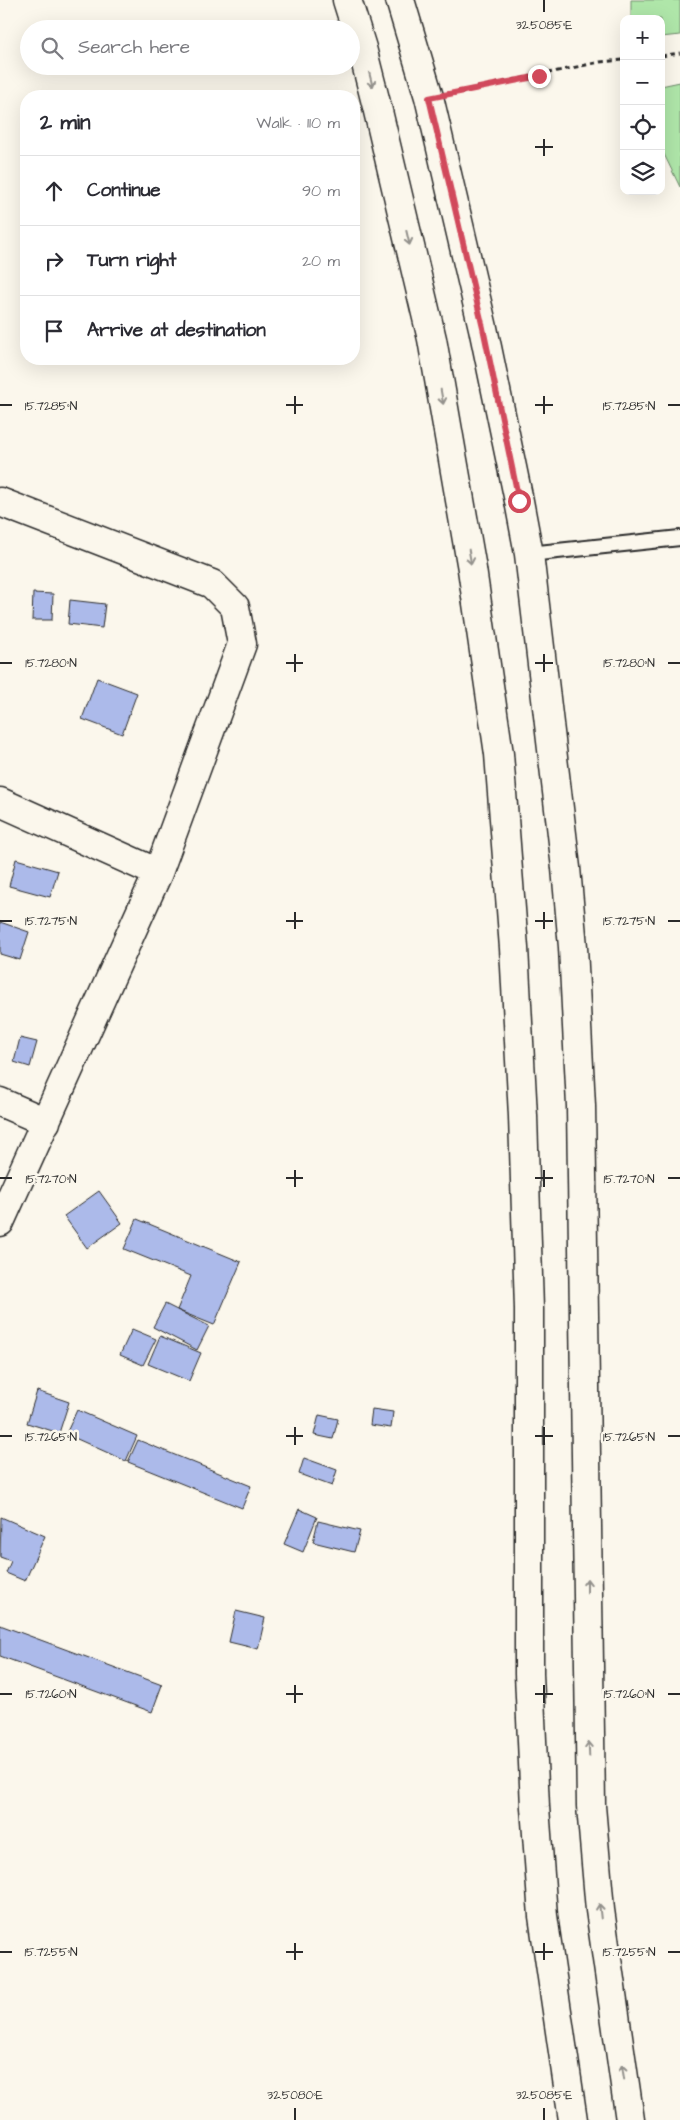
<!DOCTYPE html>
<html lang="en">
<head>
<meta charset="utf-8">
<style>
  :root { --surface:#fff; --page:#f2f2f3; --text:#2b2b33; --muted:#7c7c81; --line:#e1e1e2 }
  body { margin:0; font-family:"Architects Daughter",sans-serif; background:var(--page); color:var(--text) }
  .controls { position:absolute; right:15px; top:15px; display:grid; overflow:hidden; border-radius:10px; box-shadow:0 5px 20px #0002 }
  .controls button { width:45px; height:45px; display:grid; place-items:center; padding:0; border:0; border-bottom:1px solid var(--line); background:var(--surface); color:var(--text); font:25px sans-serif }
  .stop { position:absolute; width:15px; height:15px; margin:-11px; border:4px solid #d1495b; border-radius:50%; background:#fff }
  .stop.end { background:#d1495b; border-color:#fff; box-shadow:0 1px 5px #0008 }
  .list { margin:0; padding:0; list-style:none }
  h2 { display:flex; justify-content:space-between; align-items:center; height:65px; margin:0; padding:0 20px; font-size:21px }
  h2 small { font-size:16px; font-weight:400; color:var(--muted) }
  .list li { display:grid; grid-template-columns:32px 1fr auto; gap:15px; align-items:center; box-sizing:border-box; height:70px; padding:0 20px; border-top:1px solid var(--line) }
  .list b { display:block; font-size:19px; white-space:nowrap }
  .list em { font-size:16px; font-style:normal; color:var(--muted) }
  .icon { flex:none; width:28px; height:28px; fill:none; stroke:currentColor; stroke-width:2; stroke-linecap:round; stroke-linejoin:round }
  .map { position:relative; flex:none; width:680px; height:2120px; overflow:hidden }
  .search { position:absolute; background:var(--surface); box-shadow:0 5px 20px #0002; left:20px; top:20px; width:340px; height:55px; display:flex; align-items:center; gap:12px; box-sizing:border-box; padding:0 18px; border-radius:28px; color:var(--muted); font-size:19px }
  .panel { position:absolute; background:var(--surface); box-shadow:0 5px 20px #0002; left:20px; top:90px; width:340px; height:275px; border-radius:20px }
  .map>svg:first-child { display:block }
  .green { fill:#afe6a9; stroke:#6d886a }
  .building { fill:#acbaea; stroke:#2b2b2b }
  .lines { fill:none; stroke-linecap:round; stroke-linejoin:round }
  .service-casing { stroke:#2b2b2b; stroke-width:18 }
  .minor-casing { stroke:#2b2b2b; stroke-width:31 }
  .secondary-casing { stroke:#2b2b2b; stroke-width:31 }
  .path { stroke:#2b2b2b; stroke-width:3; stroke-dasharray:5 4; stroke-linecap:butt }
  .service { stroke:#fbf7ec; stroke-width:14 }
  .minor { stroke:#fbf7ec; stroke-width:28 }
  .secondary { stroke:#fbf7ec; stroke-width:28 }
  .oneway { stroke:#93918c }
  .route { stroke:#d1495b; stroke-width:6 }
  .ticks { fill:none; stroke:#2b2b2b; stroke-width:2 }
  .ticks-label { font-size:12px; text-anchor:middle; fill:#2b2b2b; stroke:#fbf7ec; stroke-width:5; stroke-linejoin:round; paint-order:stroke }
</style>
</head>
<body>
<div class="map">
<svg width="680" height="2120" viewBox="0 0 680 2120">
  <rect width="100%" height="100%" fill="#fbf7ec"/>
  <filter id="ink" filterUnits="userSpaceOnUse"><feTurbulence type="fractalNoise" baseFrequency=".02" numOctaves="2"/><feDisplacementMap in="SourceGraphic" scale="10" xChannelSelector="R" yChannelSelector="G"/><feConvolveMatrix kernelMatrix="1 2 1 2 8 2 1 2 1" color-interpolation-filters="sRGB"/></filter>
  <g filter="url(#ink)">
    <path class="green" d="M631 0H680V35L661 37V19H631Z
      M680 82V187L661 148V86Z"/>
    <path class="building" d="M33 593 53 594 52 620H32Z
      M70 600 105 604 102 628 68 624Z
      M97 678 137 693 122 734 82 719Z
      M16 859 58 871 50 897 9 886Z
      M0 922 29 932 20 960 0 954Z
      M20 1038 37 1042 30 1067 14 1062Z
      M99 1191 122 1223 87 1248 64 1216Z
      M137 1219 241 1262 214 1325 177 1310 191 1276 124 1249Z
      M165 1304 209 1326 197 1350 153 1327Z
      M132 1329 156 1339 143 1365 120 1355Z
      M160 1336 201 1353 189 1381 148 1364Z
      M37 1391 69 1402 59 1433 27 1423Z
      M372 1409 393 1412 391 1428 370 1425Z
      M77 1410 137 1436 126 1461 66 1434Z
      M319 1415 338 1419 333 1439 314 1435Z
      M138 1440 251 1486 242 1508 128 1462Z
      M304 1458 337 1470 332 1486 299 1474Z
      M299 1509 317 1517 303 1552 284 1544Z
      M1 1517 45 1536 25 1581 6 1573 11 1561 0 1557Z
      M318 1521 360 1531 354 1552 313 1542Z
      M236 1611 265 1618 258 1649 229 1642Z
      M0 1625 162 1685 152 1712 0 1656Z"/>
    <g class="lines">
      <defs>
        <path id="service" d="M529 554 680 538"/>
        <path id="minor" d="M0 502 212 584 235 607 242 644 158 873 0 1222
          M0 802 158 873
          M0 1102 46 1122"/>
        <path id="secondary" d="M347 0 362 48 377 107 432 339 472 569 499 754 514 948 523 1116 529 1309V1674L535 1807 543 1916 573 2120
          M400 0 429 97 483 328 519 501 529 554 566 868 573 947 581 1106 591 1806 600 1910 630 2120"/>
      </defs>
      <use href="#service" class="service-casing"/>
      <use href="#minor" class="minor-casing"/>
      <use href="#secondary" class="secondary-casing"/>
      <path class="path" d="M661 56 680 53
        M459 92 600 62 624 60"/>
      <use href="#service" class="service"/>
      <use href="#minor" class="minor"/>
      <use href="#secondary" class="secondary"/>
    </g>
    <defs><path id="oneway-shaft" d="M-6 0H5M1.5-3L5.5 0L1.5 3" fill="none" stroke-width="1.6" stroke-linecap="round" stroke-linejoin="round" transform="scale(1.25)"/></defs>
    <g class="oneway">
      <use href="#oneway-shaft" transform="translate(371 80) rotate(76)"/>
      <use href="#oneway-shaft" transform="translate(408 238) rotate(77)"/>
      <use href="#oneway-shaft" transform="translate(442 397) rotate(80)"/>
      <use href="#oneway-shaft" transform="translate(470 557) rotate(80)"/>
      <use href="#oneway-shaft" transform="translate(587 1586) rotate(-90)"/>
      <use href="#oneway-shaft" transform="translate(589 1749) rotate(-92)"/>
      <use href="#oneway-shaft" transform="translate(600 1911) rotate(-96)"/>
      <use href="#oneway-shaft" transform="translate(623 2072) rotate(-99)"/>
    </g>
  </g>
  <g class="lines" filter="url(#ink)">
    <path class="route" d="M519 501 483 328 429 98 539 76"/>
  </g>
  <path class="ticks" d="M544 0V12M544 139V156M535 147H553M295 396V414M544 396V414M0 405H12M286 405H303M535 405H553M668 405H680M295 654V672M544 654V672M0 663H12M286 663H303M535 663H553M668 663H680M295 912V929M544 912V929M0 921H12M286 921H303M535 921H553M668 921H680M295 1170V1187M544 1170V1187M0 1178H12M286 1178H303M535 1178H553M668 1178H680M295 1427V1445M544 1427V1445M0 1436H12M286 1436H303M535 1436H553M668 1436H680M295 1685V1703M544 1685V1703M0 1694H12M286 1694H303M535 1694H553M668 1694H680M295 1943V1960M544 1943V1960M0 1952H12M286 1952H303M535 1952H553M668 1952H680M295 2108V2120M544 2108V2120"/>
  <g class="ticks-label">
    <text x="544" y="29">32.5085°E</text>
    <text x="51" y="410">15.7285°N</text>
    <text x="629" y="410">15.7285°N</text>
    <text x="51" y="667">15.7280°N</text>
    <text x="629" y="667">15.7280°N</text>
    <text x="51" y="925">15.7275°N</text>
    <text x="629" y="925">15.7275°N</text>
    <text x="51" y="1183">15.7270°N</text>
    <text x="629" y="1183">15.7270°N</text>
    <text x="51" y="1441">15.7265°N</text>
    <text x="629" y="1441">15.7265°N</text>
    <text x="51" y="1698">15.7260°N</text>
    <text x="629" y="1698">15.7260°N</text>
    <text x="51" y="1956">15.7255°N</text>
    <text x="629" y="1956">15.7255°N</text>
    <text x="295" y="2099">32.5080°E</text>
    <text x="544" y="2099">32.5085°E</text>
  </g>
</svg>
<div class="controls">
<button>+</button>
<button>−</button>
<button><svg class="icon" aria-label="locate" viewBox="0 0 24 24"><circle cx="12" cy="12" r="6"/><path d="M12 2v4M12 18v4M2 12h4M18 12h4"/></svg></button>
<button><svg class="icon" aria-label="layers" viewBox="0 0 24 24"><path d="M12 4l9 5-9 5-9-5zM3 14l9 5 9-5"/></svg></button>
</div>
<div class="stop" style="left:519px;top:501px"></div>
<div class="stop end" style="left:539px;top:76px"></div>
<div class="search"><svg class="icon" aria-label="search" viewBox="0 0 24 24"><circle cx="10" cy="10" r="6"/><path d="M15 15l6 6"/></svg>Search here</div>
<section class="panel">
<h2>2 min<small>Walk · 110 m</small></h2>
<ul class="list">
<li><svg class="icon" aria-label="ahead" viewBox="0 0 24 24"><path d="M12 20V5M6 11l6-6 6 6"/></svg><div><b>Continue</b></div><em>90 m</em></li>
<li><svg class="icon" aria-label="right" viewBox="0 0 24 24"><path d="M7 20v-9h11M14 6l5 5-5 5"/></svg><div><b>Turn right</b></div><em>20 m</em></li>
<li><svg class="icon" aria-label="arrive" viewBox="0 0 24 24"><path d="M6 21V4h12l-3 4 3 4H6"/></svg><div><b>Arrive at destination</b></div></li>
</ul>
</section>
</div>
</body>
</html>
